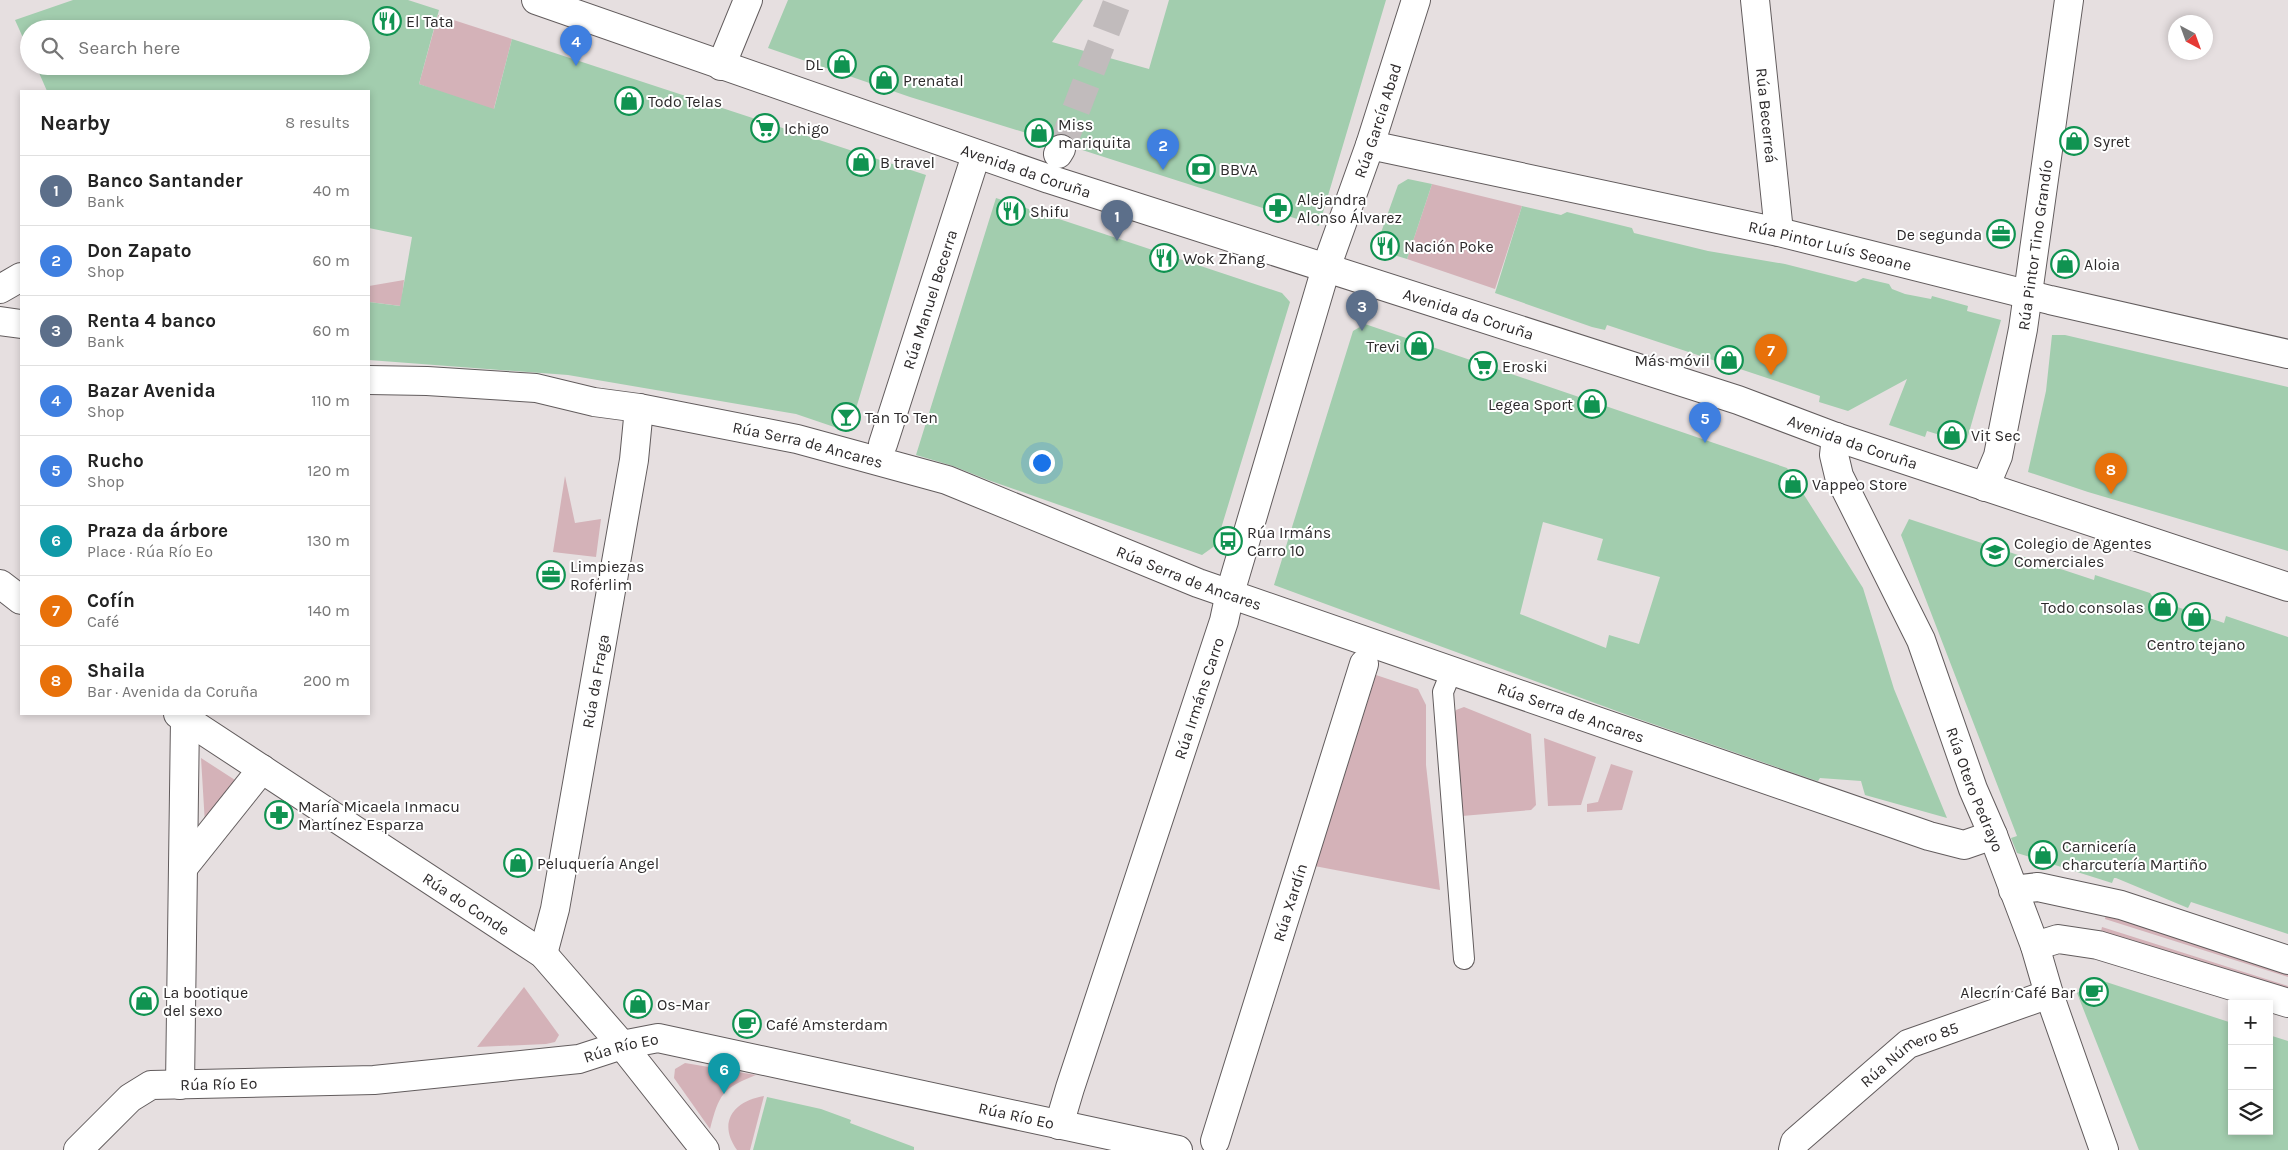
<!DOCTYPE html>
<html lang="en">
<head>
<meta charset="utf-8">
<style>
  :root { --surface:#fff; --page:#f2f2f2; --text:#222; --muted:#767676; --line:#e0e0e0; --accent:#7c3aed }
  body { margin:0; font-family:Karla,sans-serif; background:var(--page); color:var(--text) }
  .controls { position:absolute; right:15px; bottom:15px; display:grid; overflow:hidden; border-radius:0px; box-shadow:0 2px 8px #0003 }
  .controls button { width:45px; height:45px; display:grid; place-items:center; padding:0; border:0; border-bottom:1px solid var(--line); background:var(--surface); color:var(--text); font:25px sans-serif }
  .compass { position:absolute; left:2168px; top:15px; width:45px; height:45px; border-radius:50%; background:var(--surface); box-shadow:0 2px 8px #0003; rotate:139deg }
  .you { position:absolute; left:1041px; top:462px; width:18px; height:18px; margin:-12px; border:4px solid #fff; border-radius:50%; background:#1a73e8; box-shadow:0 0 0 8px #1a73e833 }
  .badge { display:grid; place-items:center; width:32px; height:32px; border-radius:50%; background:var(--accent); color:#fff; font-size:16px; font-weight:700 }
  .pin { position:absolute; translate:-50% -41px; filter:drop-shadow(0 1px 2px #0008) }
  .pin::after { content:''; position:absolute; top:26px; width:18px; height:15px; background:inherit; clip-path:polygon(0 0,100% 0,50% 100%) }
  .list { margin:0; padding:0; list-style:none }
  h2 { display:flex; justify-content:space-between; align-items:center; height:65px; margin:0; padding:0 20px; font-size:21px }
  h2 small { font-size:16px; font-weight:400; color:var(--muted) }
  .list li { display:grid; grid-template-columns:32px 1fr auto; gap:15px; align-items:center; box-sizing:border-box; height:70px; padding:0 20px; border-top:1px solid var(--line) }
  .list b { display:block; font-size:19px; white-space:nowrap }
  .list p { margin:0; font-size:16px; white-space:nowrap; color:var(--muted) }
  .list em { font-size:16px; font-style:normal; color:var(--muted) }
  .icon { flex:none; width:28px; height:28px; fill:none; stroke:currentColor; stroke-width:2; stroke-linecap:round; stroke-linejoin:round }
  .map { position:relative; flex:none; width:2288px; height:1150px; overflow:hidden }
  .search { position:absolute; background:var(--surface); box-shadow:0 2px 8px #0003; left:20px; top:20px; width:350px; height:55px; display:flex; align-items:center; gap:12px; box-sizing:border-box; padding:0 18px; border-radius:28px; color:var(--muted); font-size:19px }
  .panel { position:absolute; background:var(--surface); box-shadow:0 2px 8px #0003; left:20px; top:90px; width:350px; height:625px; border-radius:0px }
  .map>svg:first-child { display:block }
  .green { fill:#d4b2b8 }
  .building { fill:#a2cdae; fill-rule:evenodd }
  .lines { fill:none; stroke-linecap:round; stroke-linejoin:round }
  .pedestrian-tunnel { stroke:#c1bbbc; stroke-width:28; stroke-dasharray:28 14; stroke-linecap:butt }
  .service-casing { stroke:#625c5d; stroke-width:22 }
  .pedestrian-casing { stroke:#625c5d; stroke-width:30 }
  .minor-casing { stroke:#625c5d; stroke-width:30 }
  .tertiary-casing { stroke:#625c5d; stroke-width:30 }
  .service { stroke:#fff; stroke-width:20 }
  .pedestrian { stroke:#fff; stroke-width:28 }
  .minor { stroke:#fff; stroke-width:28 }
  .tertiary { stroke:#fff; stroke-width:28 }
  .labels { text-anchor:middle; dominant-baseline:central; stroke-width:4; stroke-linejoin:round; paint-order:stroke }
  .poi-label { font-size:16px; fill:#2d2a2b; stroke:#fff; text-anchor:start }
  .street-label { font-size:16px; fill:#2d2a2b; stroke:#fff }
</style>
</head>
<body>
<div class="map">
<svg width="2288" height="1150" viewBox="0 0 2288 1150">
  <rect width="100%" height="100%" fill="#e6dfe0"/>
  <path class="green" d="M438 15 512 39 493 112 419 84Z
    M1432 184 1522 206 1495 289 1407 259Z
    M404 280 401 306 369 302V286Z
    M565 476 575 523 601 519 596 557 553 552Z
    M1373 674 1418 689 1426 705V765L1440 890 1304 864Z
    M1464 707 1531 734 1536 805 1531 810 1462 816 1453 717 1456 710Z
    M1544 738 1596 757 1581 805 1548 806Z
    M201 758 235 780 205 824Z
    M1611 764 1633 771 1622 810 1587 812V804L1598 802Z
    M2107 908 2288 967V977L2105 919Z
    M2102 927 2288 986V995L2100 936Z
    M524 987 559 1035 555 1042 546 1044 477 1047Z
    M685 1063 756 1075C722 1088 719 1095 710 1129L674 1078 675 1069Z
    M764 1096 750 1150H737C717 1122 734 1101 764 1096Z"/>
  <path class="building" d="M73 0H408L439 10 419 84 494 109 512 39 926 175 849 432 796 414 568 375 369 360V302L400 306 412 237 369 228V91H47L36 66H361V29H29V51L15 20Z
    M788 0H1083L1052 42 1149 69 1169 0H1386L1319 226 1076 148 1074 141 1069 135 1061 133 1054 135 1049 140 910 97 768 48Z
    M1408 179 1432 184 1407 259 1384 252 1378 241 1398 185Z
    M996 198 1282 293 1290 302 1216 545 1202 555 988 480 953 466 916 455Z
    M1522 206 1561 215 1567 212 1632 228 1634 233 1708 251 1785 264 1856 282 1863 278 1889 284 1892 289 1905 294 1931 299 1932 296 1968 306 1967 311 2001 320 1966 443 1927 431 1925 437 1889 425 1907 379 1848 411 1819 402 1820 396 1782 383 1607 325 1605 330 1592 327 1495 293Z
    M1365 324 1787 468 1863 588 1894 689 1947 818 1865 795 1861 781 1820 778 1818 781 1814 780 1633 717 1274 585 1353 331ZM1543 522 1603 539 1597 560 1660 577 1639 644 1609 635 1606 648 1520 614Z
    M2052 335H2065L2288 387V551L2088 492 2028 472 2046 391Z
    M1909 519 2094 580 2095 575 2150 593 2154 599 2224 623 2226 616 2288 637V934L2191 902 2188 908 2116 878H2114L2112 883 2017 853 2011 838 2017 836 1901 535Z
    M2097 979 2232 1023V1131H2269V1035L2288 1041V1150H2139L2077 993Z
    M767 1097 821 1109 851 1120 850 1123 914 1147V1150H753Z"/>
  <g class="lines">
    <path class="pedestrian-tunnel" d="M1061 149 1118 0"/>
    <defs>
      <path id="service" d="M1452 670 1443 692 1464 959"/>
      <g id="pedestrian">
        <path id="s1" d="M1370 145 1779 232 2050 300 2288 354"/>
        <path d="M1058 154 1061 149"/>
        <path id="s2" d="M883 444 976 155"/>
        <path id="s3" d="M1215 1141 1364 664"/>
      </g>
      <g id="minor">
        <path id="s4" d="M1755 0 1779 232"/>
        <path d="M721 66 748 0"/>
        <path d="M0 289 21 277"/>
        <path d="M0 321 21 324"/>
        <path id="s5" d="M369 380 427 381 536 388 594 402 639 408 797 439 947 480 1198 583 1929 836 1964 845 1993 835"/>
        <path id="s6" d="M1836 437 1834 455 1839 476 1921 640 1973 789 1993 835 2035 946 2049 994 2104 1150"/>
        <path id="s7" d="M1985 487 1998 456 2023 329 2069 0"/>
        <path d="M0 584 21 600"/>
        <path id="s8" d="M178 714 543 954 622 1045 705 1150"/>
        <path d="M183 868 262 769"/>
        <path d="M2013 890 2038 887 2121 905 2288 960"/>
        <path d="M2035 946 2058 939 2098 945 2288 1003"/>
        <path id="s9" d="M543 954 555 909 634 460 639 408"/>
        <path d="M180 1085 185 719"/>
        <path id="s10" d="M1059 1125 1070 1088 1224 621 1230 593 1326 268 1370 145 1416 0"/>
        <path id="s11" d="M78 1150 130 1098 151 1085 374 1080 579 1059 622 1045 658 1038 1178 1150"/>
        <path id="s12" d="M1793 1150 1795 1142 1908 1044 2049 994"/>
      </g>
      <g id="tertiary">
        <path id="s13" d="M536 0 1049 179 1738 400 1836 437 2288 587"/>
      </g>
    </defs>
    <use href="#service" class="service-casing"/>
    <use href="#pedestrian" class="pedestrian-casing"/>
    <use href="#minor" class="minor-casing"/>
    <use href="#tertiary" class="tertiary-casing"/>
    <use href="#service" class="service"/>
    <use href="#pedestrian" class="pedestrian"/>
    <use href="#minor" class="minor"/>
    <use href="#tertiary" class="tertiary"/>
  </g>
  <defs>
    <symbol id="restaurant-ring" viewBox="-11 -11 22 22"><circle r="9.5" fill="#fff" stroke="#109351" stroke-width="1.5"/><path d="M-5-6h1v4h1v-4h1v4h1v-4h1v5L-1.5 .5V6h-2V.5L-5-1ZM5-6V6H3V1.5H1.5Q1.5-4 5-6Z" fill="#109351"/></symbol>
    <symbol id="shop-ring" viewBox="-11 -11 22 22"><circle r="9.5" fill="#fff" stroke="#109351" stroke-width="1.5"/><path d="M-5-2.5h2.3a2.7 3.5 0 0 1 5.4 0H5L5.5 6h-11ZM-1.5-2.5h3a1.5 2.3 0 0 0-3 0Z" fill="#109351"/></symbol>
    <symbol id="supermarket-ring" viewBox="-11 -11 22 22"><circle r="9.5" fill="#fff" stroke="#109351" stroke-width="1.5"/><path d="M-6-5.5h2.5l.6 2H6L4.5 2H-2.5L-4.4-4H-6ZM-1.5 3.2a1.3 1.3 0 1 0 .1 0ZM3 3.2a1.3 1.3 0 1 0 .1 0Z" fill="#109351"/></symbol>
    <symbol id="bank-ring" viewBox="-11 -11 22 22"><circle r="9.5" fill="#fff" stroke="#109351" stroke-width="1.5"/><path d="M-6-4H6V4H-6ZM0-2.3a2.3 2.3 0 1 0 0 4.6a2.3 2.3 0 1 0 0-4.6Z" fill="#109351"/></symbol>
    <symbol id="pharmacy-ring" viewBox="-11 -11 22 22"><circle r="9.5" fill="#fff" stroke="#109351" stroke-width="1.5"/><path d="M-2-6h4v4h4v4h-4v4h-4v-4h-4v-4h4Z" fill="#109351"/></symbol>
    <symbol id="office-ring" viewBox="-11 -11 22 22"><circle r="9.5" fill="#fff" stroke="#109351" stroke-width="1.5"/><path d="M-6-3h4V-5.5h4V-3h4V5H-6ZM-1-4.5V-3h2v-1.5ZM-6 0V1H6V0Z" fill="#109351"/></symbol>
    <symbol id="bar-ring" viewBox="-11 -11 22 22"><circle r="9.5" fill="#fff" stroke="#109351" stroke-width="1.5"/><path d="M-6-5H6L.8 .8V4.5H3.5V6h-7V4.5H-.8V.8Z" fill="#109351"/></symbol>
    <symbol id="bus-ring" viewBox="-11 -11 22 22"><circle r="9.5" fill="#fff" stroke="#109351" stroke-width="1.5"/><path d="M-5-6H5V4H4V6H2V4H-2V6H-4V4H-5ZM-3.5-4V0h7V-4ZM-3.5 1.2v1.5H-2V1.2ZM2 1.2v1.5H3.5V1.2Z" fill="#109351"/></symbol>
    <symbol id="university-ring" viewBox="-11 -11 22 22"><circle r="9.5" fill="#fff" stroke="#109351" stroke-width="1.5"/><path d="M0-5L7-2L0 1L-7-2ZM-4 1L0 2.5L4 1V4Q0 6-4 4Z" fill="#109351"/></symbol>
    <symbol id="cafe-ring" viewBox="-11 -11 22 22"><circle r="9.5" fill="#fff" stroke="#109351" stroke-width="1.5"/><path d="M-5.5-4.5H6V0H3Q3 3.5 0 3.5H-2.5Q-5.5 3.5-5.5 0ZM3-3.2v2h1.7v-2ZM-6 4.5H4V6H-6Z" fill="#109351"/></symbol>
  </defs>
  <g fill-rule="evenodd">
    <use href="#restaurant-ring" x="371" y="5" width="32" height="32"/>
    <use href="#shop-ring" x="826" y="48" width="32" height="32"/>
    <use href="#shop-ring" x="868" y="64" width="32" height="32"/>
    <use href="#shop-ring" x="613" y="85" width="32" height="32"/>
    <use href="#supermarket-ring" x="749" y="112" width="32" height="32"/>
    <use href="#shop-ring" x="1023" y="117" width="32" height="32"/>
    <use href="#shop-ring" x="2058" y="125" width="32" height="32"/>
    <use href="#shop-ring" x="845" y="146" width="32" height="32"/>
    <use href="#bank-ring" x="1185" y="153" width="32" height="32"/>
    <use href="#pharmacy-ring" x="1262" y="192" width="32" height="32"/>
    <use href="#restaurant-ring" x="995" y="195" width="32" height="32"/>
    <use href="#office-ring" x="1985" y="218" width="32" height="32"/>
    <use href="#restaurant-ring" x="1369" y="230" width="32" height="32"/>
    <use href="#restaurant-ring" x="1148" y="242" width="32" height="32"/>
    <use href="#shop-ring" x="2049" y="248" width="32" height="32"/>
    <use href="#shop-ring" x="1403" y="330" width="32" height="32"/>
    <use href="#shop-ring" x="1713" y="344" width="32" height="32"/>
    <use href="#supermarket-ring" x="1467" y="350" width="32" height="32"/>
    <use href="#shop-ring" x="1576" y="388" width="32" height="32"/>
    <use href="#bar-ring" x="830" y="401" width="32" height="32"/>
    <use href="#shop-ring" x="1936" y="419" width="32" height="32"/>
    <use href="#shop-ring" x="1777" y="468" width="32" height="32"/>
    <use href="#bus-ring" x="1212" y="525" width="32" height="32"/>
    <use href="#university-ring" x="1979" y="536" width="32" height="32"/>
    <use href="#office-ring" x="535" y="559" width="32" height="32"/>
    <use href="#shop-ring" x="2147" y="591" width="32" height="32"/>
    <use href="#shop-ring" x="2180" y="601" width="32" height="32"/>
    <use href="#pharmacy-ring" x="263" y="799" width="32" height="32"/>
    <use href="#shop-ring" x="2027" y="839" width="32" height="32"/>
    <use href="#shop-ring" x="502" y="847" width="32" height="32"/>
    <use href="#cafe-ring" x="2078" y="976" width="32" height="32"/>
    <use href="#shop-ring" x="128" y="985" width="32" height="32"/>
    <use href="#shop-ring" x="622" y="988" width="32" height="32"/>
    <use href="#cafe-ring" x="731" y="1008" width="32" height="32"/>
  </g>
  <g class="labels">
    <g class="poi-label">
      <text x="406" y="21">El Tata</text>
      <text x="823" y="64" text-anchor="end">DL</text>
      <text x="903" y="80">Prenatal</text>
      <text x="648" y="101">Todo Telas</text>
      <text x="1058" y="124">Miss<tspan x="1058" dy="18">mariquita</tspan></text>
      <text x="784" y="128">Ichigo</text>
      <text x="2093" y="141">Syret</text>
      <text x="880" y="162">B travel</text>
      <text x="1220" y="169">BBVA</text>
      <text x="1297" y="199">Alejandra<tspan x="1297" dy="18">Alonso Álvarez</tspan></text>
      <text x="1030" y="211">Shifu</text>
      <text x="1982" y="234" text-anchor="end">De segunda</text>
      <text x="1404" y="246">Nación Poke</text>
      <text x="1183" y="258">Wok Zhang</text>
      <text x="2084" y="264">Aloia</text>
      <text x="1400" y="346" text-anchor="end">Trevi</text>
      <text x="1710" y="360" text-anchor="end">Más móvil</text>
      <text x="1502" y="366">Eroski</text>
      <text x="1573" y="404" text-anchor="end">Legea Sport</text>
      <text x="865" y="417">Tan To Ten</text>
      <text x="1971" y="435">Vit Sec</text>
      <text x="1812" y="484">Vappeo Store</text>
      <text x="1247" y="532">Rúa Irmáns<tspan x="1247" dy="18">Carro 10</tspan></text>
      <text x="2014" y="543">Colegio de Agentes<tspan x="2014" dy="18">Comerciales</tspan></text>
      <text x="570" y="566">Limpiezas<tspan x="570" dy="18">Roferlim</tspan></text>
      <text x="2144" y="607" text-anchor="end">Todo consolas</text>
      <text x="2196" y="644" text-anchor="middle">Centro tejano</text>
      <text x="298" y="806">María Micaela Inmacu<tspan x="298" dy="18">Martínez Esparza</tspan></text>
      <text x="2062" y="846">Carnicería<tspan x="2062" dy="18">charcutería Martiño</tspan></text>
      <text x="537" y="863">Peluquería Angel</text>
      <text x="163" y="992">La bootique<tspan x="163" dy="18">del sexo</tspan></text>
      <text x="2075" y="992" text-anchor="end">Alecrín Café Bar</text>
      <text x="657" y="1004">Os-Mar</text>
      <text x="766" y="1024">Café Amsterdam</text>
    </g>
    <g class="street-label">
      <text stroke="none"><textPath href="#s4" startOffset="116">Rúa Becerreá</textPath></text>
      <text stroke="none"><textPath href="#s10" startOffset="1054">Rúa García Abad</textPath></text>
      <text stroke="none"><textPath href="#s13" startOffset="519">Avenida da Coruña</textPath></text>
      <text stroke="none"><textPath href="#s7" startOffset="248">Rúa Pintor Tino Grandío</textPath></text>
      <text stroke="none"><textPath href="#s1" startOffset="471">Rúa Pintor Luís Seoane</textPath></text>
      <text stroke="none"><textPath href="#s2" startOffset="152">Rúa Manuel Becerra</textPath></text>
      <text stroke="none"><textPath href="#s13" startOffset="984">Avenida da Coruña</textPath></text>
      <text stroke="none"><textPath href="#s13" startOffset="1389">Avenida da Coruña</textPath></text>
      <text stroke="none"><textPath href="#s5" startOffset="445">Rúa Serra de Ancares</textPath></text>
      <text stroke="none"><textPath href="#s5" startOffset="850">Rúa Serra de Ancares</textPath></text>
      <text stroke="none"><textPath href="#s9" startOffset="278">Rúa da Fraga</textPath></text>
      <text stroke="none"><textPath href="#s10" startOffset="449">Rúa Irmáns Carro</textPath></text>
      <text stroke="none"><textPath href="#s5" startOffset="1255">Rúa Serra de Ancares</textPath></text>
      <text stroke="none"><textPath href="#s6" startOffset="382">Rúa Otero Pedrayo</textPath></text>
      <text stroke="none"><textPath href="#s3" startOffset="250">Rúa Xardín</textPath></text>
      <text stroke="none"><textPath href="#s8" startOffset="345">Rúa do Conde</textPath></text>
      <text stroke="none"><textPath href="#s11" startOffset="571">Rúa Río Eo</textPath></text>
      <text stroke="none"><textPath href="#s12" startOffset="154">Rúa Número 85</textPath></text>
      <text stroke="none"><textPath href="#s11" startOffset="166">Rúa Río Eo</textPath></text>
      <text stroke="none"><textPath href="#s11" startOffset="976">Rúa Río Eo</textPath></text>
    </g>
  </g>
</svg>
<div class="controls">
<button>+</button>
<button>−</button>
<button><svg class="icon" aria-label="layers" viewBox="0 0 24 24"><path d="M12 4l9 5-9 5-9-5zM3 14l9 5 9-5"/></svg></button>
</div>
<svg class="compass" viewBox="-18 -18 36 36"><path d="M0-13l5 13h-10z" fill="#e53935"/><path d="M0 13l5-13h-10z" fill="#767676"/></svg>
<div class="you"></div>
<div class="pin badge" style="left:1117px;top:241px;background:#5c6f8a">1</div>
<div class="pin badge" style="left:1163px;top:170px;background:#3f7fe0">2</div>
<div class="pin badge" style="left:1362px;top:331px;background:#5c6f8a">3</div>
<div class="pin badge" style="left:576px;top:66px;background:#3f7fe0">4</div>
<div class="pin badge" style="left:1705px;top:443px;background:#3f7fe0">5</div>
<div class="pin badge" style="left:724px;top:1094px;background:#0f9aa8">6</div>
<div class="pin badge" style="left:1771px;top:375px;background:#e8710a">7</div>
<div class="pin badge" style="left:2111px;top:494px;background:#e8710a">8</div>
<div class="search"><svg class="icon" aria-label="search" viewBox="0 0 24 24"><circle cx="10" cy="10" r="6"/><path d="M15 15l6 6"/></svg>Search here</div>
<section class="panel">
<h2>Nearby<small>8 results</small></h2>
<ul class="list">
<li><span class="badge" style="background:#5c6f8a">1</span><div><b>Banco Santander</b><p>Bank</p></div><em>40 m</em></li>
<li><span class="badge" style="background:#3f7fe0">2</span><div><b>Don Zapato</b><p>Shop</p></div><em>60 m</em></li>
<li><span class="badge" style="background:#5c6f8a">3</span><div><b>Renta 4 banco</b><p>Bank</p></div><em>60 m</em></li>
<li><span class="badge" style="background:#3f7fe0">4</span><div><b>Bazar Avenida</b><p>Shop</p></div><em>110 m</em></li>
<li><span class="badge" style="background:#3f7fe0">5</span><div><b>Rucho</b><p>Shop</p></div><em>120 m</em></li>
<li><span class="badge" style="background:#0f9aa8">6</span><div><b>Praza da árbore</b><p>Place · Rúa Río Eo</p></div><em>130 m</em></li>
<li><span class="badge" style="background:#e8710a">7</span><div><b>Cofín</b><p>Café</p></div><em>140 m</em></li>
<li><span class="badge" style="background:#e8710a">8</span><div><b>Shaila</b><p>Bar · Avenida da Coruña</p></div><em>200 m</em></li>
</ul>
</section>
</div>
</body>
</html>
